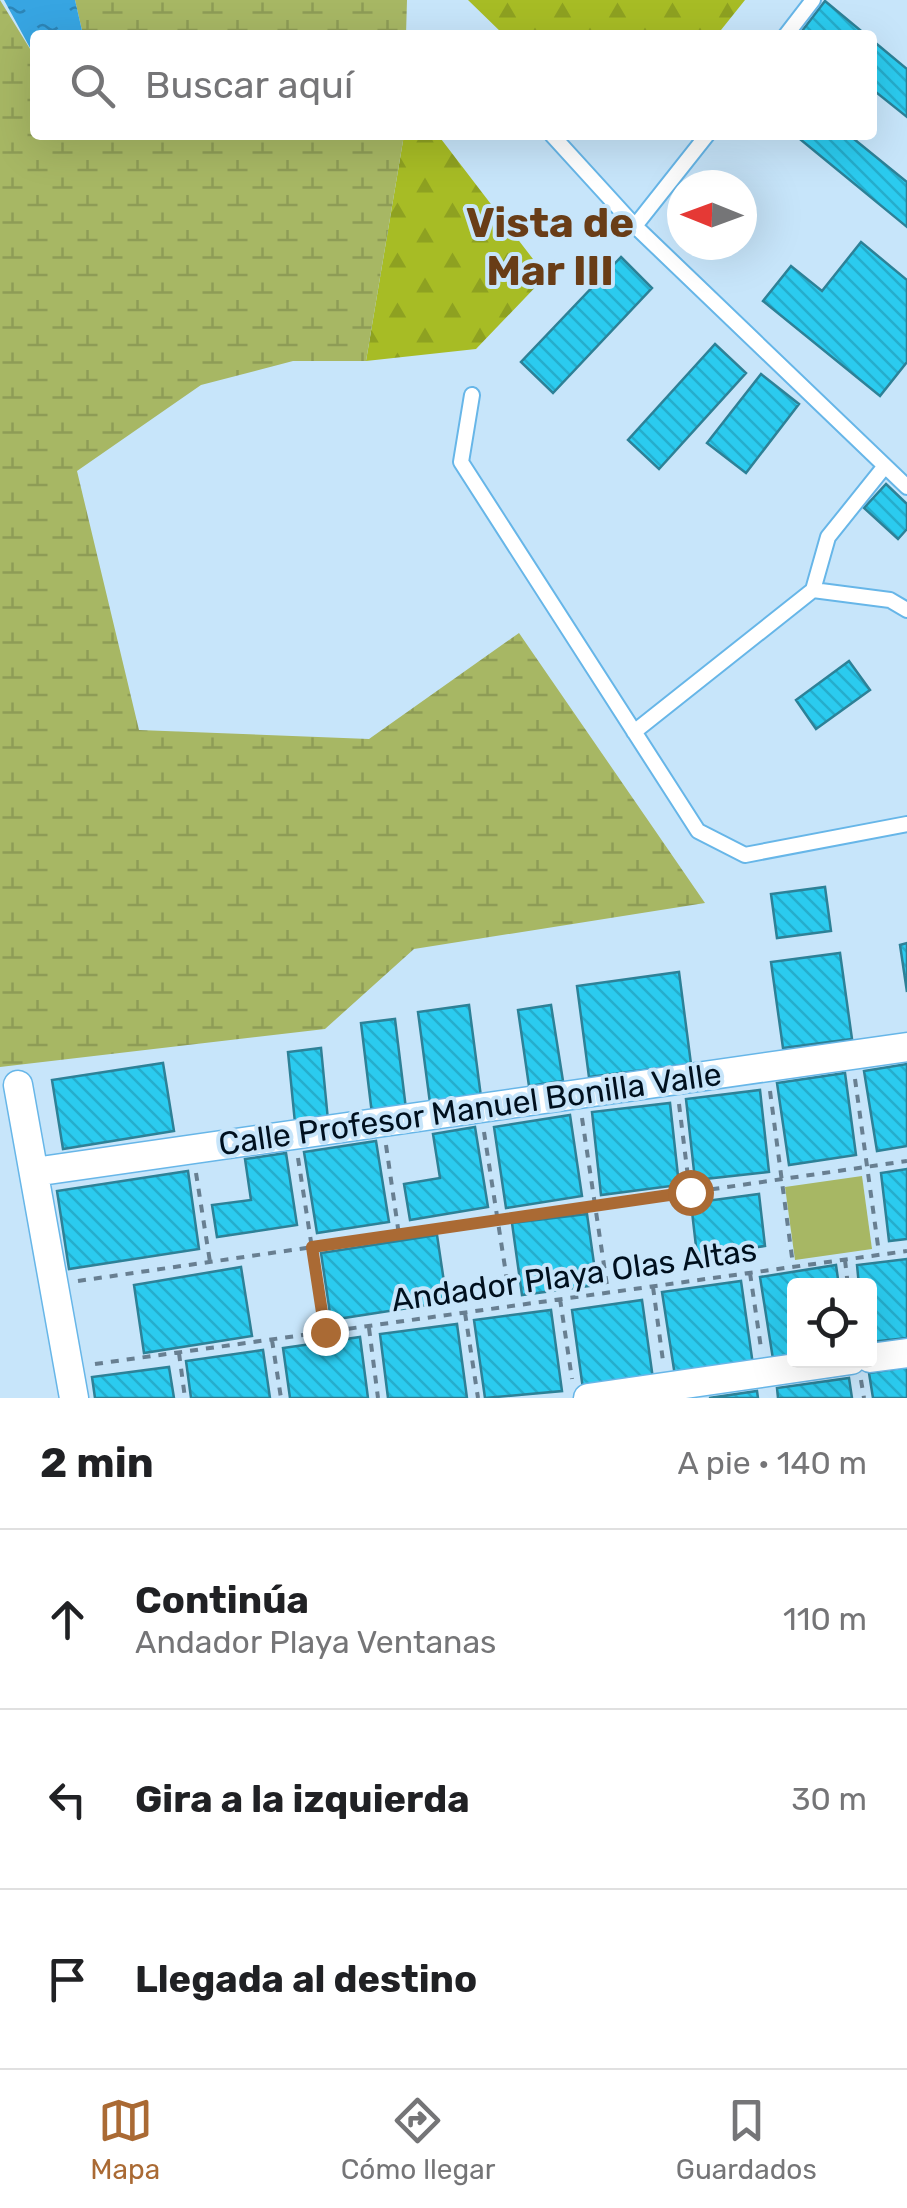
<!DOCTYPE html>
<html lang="es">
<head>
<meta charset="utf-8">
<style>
  :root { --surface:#fff; --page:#f6f6f6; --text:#202124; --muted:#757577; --line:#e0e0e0; --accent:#aa6a34 }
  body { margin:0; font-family:Rubik,sans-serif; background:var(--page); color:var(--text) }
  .controls { position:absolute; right:30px; bottom:30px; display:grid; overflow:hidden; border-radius:10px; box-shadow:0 10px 40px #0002 }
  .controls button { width:90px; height:90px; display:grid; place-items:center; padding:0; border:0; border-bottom:2px solid var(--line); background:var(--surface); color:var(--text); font:50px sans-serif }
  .compass { position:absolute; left:667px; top:170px; width:90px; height:90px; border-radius:50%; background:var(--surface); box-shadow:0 10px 40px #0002; rotate:271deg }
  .stop { position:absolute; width:30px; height:30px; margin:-22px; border:8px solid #aa6a34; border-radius:50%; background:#fff }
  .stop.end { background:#aa6a34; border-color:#fff; box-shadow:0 2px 10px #0008 }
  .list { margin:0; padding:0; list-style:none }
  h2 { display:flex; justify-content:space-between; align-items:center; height:130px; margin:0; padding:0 40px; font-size:42px }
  h2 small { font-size:32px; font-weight:400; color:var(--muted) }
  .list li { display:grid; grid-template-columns:65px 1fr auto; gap:30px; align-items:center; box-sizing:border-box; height:180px; padding:0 40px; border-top:2px solid var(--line) }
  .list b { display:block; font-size:38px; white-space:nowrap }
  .list p { margin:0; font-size:32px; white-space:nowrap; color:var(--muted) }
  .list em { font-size:32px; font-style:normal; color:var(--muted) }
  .icon { flex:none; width:55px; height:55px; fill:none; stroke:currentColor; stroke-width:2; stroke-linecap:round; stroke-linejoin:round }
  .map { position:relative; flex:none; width:907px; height:1398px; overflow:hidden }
  .search { position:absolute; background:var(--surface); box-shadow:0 10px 40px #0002; left:30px; right:30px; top:30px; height:110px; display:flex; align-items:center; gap:25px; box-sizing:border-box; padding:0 35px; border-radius:10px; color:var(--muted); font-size:38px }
  .sheet { height:670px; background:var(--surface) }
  nav { display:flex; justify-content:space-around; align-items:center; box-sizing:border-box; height:140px; border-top:2px solid var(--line); background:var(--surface); font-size:28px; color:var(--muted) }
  nav a { display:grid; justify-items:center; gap:5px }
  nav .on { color:var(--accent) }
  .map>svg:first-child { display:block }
  .green { fill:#a7b764 }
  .forest { fill:url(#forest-firs) }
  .wetland { fill:url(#wetland-marsh) }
  .water { fill:url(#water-ripples) }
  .building { fill:url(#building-back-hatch); stroke:#2d8197; stroke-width:2.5 }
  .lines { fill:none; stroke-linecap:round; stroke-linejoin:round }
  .service-casing { stroke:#67b6e8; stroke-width:18 }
  .minor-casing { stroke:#67b6e8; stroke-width:31 }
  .path { stroke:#687f91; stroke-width:4; stroke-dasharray:8 8; stroke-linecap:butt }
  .service { stroke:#fff; stroke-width:14 }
  .minor { stroke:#fff; stroke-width:28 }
  .route { stroke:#aa6a34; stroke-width:12 }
  .labels { text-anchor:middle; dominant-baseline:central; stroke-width:8; stroke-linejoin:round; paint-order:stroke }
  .street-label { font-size:32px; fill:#00101e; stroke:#c7e5fa }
  .district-label { font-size:42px; font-weight:bold; fill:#693d17; stroke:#c7e5fa }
</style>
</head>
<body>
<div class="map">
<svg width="907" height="1398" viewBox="0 0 907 1398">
  <defs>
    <pattern id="forest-firs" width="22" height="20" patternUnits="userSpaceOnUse" patternTransform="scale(2.5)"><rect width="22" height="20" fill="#a7bc25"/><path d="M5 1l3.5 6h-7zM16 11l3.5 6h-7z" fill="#8ea121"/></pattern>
    <pattern id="wetland-marsh" width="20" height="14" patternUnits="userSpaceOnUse" patternTransform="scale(2.5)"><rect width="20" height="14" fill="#a7b764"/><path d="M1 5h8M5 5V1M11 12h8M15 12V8" fill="none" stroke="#8e9c56"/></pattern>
    <pattern id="water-ripples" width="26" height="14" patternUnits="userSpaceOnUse" patternTransform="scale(2.5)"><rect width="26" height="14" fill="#37a5e2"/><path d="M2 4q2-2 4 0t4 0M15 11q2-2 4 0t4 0" fill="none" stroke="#2c85b7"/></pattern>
    <pattern id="building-back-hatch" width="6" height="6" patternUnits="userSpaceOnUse" patternTransform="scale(2.5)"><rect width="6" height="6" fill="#2bcbef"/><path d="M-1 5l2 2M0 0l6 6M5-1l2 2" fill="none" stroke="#25adcc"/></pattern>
  </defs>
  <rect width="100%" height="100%" fill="#c7e5fa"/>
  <path class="green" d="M862 1176 872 1249 795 1260 785 1187Z"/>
  <path class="forest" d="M468 0H745L717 35H504Z
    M404 135H438L546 276 476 349 366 361Z"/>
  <path class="wetland" d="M0 0 35 57V135H133L144 139 142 135H404L366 361H293L201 385 77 471 139 730 369 739 519 633 705 903 414 949 325 1029 0 1067Z
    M75 0H407L406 35H83Z"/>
  <path class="water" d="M4 0H75L83 35H35V57Z"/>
  <path class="building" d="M825 1 866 35H807L802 31Z
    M872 40 907 69V117L872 89Z
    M795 135H849L907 182V227Z
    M861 242 907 280V362L880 396 763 301 791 266 822 291Z
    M621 257 652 288 553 393 521 362Z
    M715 344 746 373 659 469 628 440Z
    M761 374 799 404 746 473 707 443Z
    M886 484 907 504V529L898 539 864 508Z
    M849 661 870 690 816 729 796 700Z
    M825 887 831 931 777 938 771 894Z
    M907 943V992L900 945Z
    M840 953 852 1039 783 1048 771 962Z
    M679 972 691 1064 589 1077 577 986Z
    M469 1005 481 1097 430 1103 418 1012Z
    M551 1005 563 1081 529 1086 518 1010Z
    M395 1019 406 1109 372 1114 361 1023Z
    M321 1048 328 1120 295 1123 288 1052Z
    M163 1063 174 1131 63 1149 52 1080Z
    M907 1064V1146L877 1151 864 1071Z
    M845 1073 856 1155 789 1165 777 1083Z
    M760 1090 769 1172 695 1180 686 1099Z
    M670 1103 679 1185 601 1195 592 1112Z
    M570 1115 582 1196 506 1208 494 1127Z
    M475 1127 488 1207 410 1220 404 1184 440 1178 433 1134Z
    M376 1141 389 1222 317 1233 304 1152Z
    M286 1153 297 1225 217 1237 212 1205 251 1200 245 1159Z
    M907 1169V1239L889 1241 881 1173Z
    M188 1171 199 1249 69 1269 57 1191Z
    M759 1194 765 1246 697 1255 691 1203Z
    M587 1214 597 1285 522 1295 512 1223Z
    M437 1235 447 1302 331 1320 321 1253Z
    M907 1259V1338L870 1342V1286H859L857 1265Z
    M836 1265 839 1286H794V1355L773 1359 760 1277Z
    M241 1267 252 1336 144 1353 134 1285Z
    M741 1281 753 1365 675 1376 662 1292Z
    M642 1300 653 1379 583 1389 572 1310Z
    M551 1310 562 1391 485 1398 474 1320Z
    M457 1324 467 1398H388L380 1334Z
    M360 1337 368 1398H290L283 1348Z
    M263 1350 270 1398H191L186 1361Z
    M169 1367 174 1398H95L92 1377Z
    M907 1367V1398H873L869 1373Z
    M849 1378 852 1398H778L777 1388Z
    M757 1391 758 1398H709Z"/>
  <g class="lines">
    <defs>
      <path id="service" d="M786 35 813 0
        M552 135 635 226 907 487
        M635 226 707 135
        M472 395 461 462 698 831 745 855 907 824
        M813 590 890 600 907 610
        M634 732 813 590 828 537 885 466"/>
      <path id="minor" d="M18 1085 74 1398
        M34 1172 907 1047
        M870 1358 907 1353
        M588 1398 851 1360"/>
    </defs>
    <use href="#service" class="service-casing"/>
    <use href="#minor" class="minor-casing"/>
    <path class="path" d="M855 1079 879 1253
      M770 1091 793 1265
      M679 1104 690 1193
      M582 1118 608 1292
      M484 1132 511 1306
      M386 1145 399 1235
      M298 1158 325 1332
      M196 1173 210 1262
      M845 1260 848 1286
      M750 1273 761 1348
      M78 1281 907 1161
      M653 1287 663 1361
      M560 1299 572 1379
      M465 1313 478 1398
      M369 1328 378 1398
      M272 1340 281 1398
      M179 1353 185 1398
      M95 1364 907 1251
      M861 1380 864 1398"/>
    <use href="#service" class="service"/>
    <use href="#minor" class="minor"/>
  </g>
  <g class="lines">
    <path class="route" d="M325 1332 312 1247 690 1192"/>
  </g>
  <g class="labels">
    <g class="street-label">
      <text transform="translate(470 1109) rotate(-8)">Calle Profesor Manuel Bonilla Valle</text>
      <text transform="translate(574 1275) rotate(-8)">Andador Playa Olas Altas</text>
    </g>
    <g class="district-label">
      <text x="550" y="223">Vista de<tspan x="550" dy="48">Mar III</tspan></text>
    </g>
  </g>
</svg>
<div class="controls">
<button><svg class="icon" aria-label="locate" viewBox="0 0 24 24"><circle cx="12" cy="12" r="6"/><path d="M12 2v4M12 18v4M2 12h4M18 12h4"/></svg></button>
</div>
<svg class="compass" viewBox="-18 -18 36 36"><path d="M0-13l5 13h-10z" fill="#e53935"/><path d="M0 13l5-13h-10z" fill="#757577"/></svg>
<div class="stop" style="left:690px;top:1192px"></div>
<div class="stop end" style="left:325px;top:1332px"></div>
<div class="search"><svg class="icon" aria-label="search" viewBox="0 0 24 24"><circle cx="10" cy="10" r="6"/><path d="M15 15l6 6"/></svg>Buscar aquí</div>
</div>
<section class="sheet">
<h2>2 min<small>A pie · 140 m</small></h2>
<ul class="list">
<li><svg class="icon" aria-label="ahead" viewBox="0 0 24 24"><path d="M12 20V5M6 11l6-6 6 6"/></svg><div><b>Continúa</b><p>Andador Playa Ventanas</p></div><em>110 m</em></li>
<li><svg class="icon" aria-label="left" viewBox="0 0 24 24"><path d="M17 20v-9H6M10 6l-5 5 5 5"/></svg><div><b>Gira a la izquierda</b></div><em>30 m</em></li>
<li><svg class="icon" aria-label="arrive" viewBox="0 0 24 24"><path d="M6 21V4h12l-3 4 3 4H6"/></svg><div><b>Llegada al destino</b></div></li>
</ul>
</section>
<nav>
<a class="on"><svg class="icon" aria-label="map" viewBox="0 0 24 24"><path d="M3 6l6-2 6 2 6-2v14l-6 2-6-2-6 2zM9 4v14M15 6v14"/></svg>Mapa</a>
<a><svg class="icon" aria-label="directions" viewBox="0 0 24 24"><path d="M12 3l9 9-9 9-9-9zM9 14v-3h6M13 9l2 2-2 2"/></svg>Cómo llegar</a>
<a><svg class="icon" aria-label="saved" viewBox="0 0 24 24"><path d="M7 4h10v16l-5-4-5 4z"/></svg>Guardados</a>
</nav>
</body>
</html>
